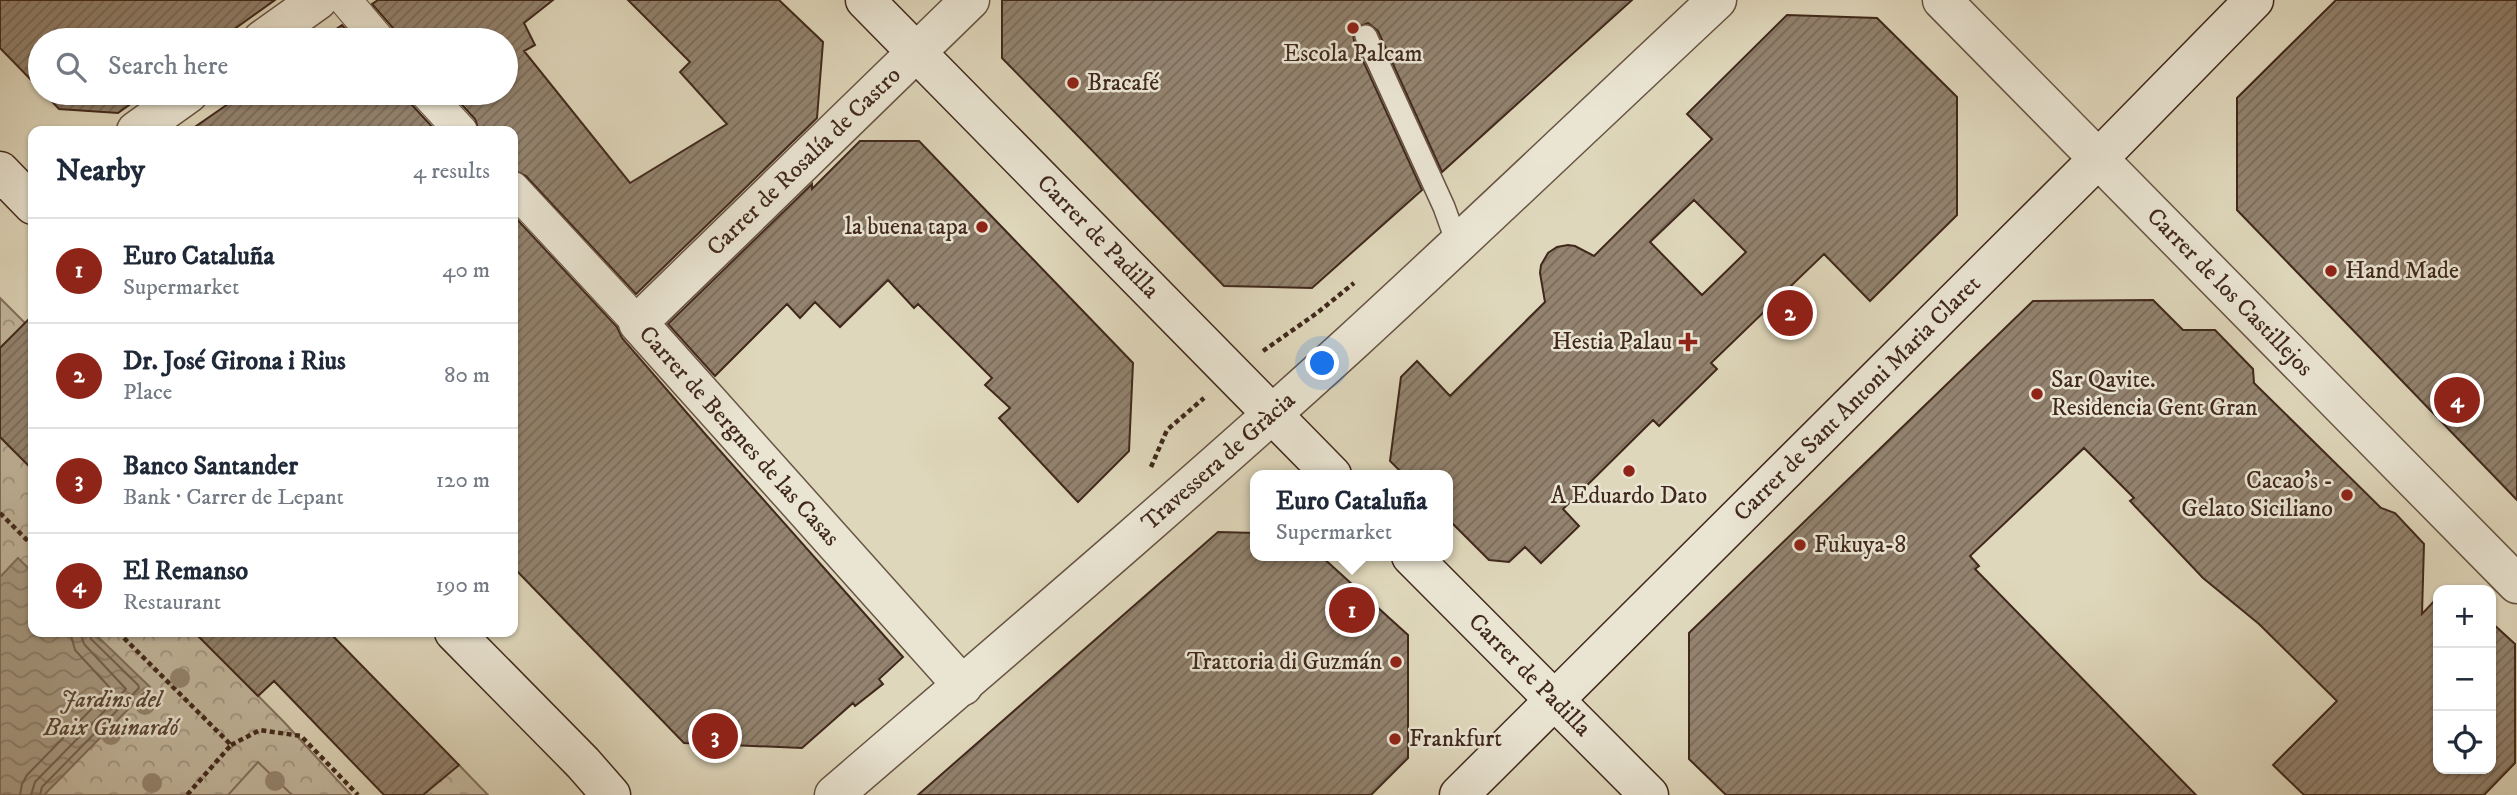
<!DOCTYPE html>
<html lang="en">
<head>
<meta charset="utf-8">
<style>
  :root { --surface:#fff; --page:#f6f6f7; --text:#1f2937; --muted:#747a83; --line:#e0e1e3; --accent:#8f2418 }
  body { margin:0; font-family:"IM FELL DW Pica",serif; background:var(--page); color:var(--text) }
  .controls { position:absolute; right:21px; bottom:21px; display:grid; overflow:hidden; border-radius:14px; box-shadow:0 2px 5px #0004 }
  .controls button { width:63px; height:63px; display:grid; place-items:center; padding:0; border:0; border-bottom:2px solid var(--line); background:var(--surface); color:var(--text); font:35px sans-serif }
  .you { position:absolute; left:1323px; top:364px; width:24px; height:24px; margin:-18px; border:5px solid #fff; border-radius:50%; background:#1a73e8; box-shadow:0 0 0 10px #1a73e833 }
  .badge { display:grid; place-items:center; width:46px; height:46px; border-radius:50%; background:var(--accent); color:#fff; font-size:23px; font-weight:700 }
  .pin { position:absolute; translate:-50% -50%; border:4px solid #fff; box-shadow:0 2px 7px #0006 }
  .popup { position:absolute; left:1250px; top:470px; width:203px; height:91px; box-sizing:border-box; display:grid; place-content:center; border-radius:14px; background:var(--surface); filter:drop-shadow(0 2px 5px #0005); font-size:23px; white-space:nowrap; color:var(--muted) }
  .popup b { font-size:26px; color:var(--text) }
  .popup::after { content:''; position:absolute; left:50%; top:100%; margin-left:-14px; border:14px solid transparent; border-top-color:var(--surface) }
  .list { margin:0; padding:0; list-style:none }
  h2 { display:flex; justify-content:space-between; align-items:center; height:91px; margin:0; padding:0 28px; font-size:30px }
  h2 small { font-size:23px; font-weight:400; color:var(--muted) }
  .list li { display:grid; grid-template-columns:46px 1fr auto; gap:21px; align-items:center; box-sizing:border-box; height:105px; padding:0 28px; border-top:2px solid var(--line) }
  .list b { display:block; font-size:26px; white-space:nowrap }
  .list p { margin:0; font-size:23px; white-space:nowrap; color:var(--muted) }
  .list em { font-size:23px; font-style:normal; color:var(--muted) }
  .icon { flex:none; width:38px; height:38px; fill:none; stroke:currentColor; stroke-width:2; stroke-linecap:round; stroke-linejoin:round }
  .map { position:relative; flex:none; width:2517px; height:795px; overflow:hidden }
  .search { position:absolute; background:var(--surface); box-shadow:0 2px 5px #0004; left:28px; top:28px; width:490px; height:77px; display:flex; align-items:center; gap:18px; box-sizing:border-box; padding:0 24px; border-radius:38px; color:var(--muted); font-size:26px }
  .panel { position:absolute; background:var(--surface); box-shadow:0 2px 5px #0004; left:28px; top:126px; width:490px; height:511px; border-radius:14px }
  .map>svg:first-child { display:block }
  .forest { fill:url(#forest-crowns); stroke:#82705e; stroke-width:2 }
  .garden { fill:#c4b9a0; stroke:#82705e; stroke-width:2 }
  .water { fill:url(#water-waves); stroke:#7f6e5b; stroke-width:2 }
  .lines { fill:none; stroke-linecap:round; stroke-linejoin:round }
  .shore { stroke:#746250; stroke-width:2 }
  .building { fill:url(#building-hatch); stroke:#40281c; stroke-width:2; fill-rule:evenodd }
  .service-casing { stroke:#685444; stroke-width:24 }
  .pedestrian-casing { stroke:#685444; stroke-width:34 }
  .minor-casing { stroke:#685444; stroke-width:41 }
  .secondary-casing { stroke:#40281c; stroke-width:41 }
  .path { stroke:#40281c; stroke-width:4.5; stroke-dasharray:5 3.5; stroke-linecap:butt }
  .service { stroke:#eae5d3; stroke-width:21 }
  .pedestrian { stroke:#eae5d3; stroke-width:32 }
  .minor { stroke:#eae5d3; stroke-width:38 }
  .secondary { stroke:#eae5d3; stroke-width:38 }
  .tree { fill:#968772 }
  .poi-dot { fill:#8f2418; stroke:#eae5d3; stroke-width:2.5 }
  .labels { text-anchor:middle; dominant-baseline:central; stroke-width:5; stroke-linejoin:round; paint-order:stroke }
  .poi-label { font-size:24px; fill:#40281c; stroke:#eae5d3; text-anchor:start }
  .street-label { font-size:24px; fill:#40281c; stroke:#eae5d3 }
  .park-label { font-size:24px; font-style:italic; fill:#5a4536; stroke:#eae5d3 }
</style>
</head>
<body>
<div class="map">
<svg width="2517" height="795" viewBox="0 0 2517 795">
  <defs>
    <pattern id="forest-crowns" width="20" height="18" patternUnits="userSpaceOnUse" patternTransform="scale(1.75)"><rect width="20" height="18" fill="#c4b9a0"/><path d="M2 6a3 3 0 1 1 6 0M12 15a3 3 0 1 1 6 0" fill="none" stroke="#a19682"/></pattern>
    <pattern id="water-waves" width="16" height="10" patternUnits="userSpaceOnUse" patternTransform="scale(1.75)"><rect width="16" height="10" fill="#a99c85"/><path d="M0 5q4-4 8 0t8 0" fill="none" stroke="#8b7f6c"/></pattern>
    <pattern id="building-hatch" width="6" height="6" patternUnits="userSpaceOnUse" patternTransform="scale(1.75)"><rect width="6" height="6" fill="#93836f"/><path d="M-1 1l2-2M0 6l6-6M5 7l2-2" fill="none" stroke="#796b5a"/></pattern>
  </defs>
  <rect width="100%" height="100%" fill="#dfd7bb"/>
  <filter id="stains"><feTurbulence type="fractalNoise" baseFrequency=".00286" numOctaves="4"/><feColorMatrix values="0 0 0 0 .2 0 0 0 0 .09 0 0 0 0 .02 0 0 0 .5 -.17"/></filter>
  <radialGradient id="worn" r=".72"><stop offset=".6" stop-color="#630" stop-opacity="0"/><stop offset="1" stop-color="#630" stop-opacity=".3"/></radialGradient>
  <path class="forest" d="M0 298 26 324 0 348Z
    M0 437 33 470V632H195L284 722 351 795H0Z
    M459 765 488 795H420Z"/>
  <path class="garden" d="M258 762 292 795H228Z"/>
  <path class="water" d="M18 558 33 573V632H93L150 687 44 795H0V577Z"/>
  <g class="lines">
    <path class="shore" d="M20 795 22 784 27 775 111 689 75 650 70 632
      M31 795 35 782 126 689 84 644 80 632
      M40 795 42 787 139 688 138 685 91 639 89 632"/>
  </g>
  <path class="building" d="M0 0H275L219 40H40V89L0 48Z
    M378 0H553L524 23 535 45 524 51 630 183 727 124 680 72 690 62 628 0H779L823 42 817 118 636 294 526 176 513 170V131H479L475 119 451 93H506V40H397L393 28 372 4Z
    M1002 0H1632L1442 172 1378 31 1368 23 1356 28 1353 34 1354 41 1422 190 1312 288 1224 286 1002 58Z
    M2336 0H2517V500L2237 210V98Z
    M1787 15 1877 18 1957 97V215L1870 301 1824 254 1711 363 1717 369 1659 426 1653 420 1563 509 1579 526 1541 563 1525 547 1509 562 1489 560 1448 519V475H1404L1390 461 1401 377 1417 361 1450 396 1545 302 1540 273 1541 265 1548 253 1557 247 1568 245 1575 246 1594 256 1712 139 1687 114ZM1694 200 1746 252 1702 295 1650 242Z
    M342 25 355 40H320Z
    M44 93H146L118 113 59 109Z
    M244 93H408L412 105 436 131H189Z
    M860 141H919L1133 363 1129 451 1078 502 999 418 1010 408 985 385 992 378 918 304 914 308 888 280 840 327 815 302 800 318 787 304 715 376 668 324 812 184V189Z
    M513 215 617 327 622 338 706 435 903 657 879 679 883 684 855 706 853 703 802 748 684 743 513 567Z
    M2153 300 2183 330H2215L2253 369 2254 383 2381 508 2395 513 2424 544 2422 614 2438 597V769H2491V622L2515 644V763L2484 795H2304L2273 765 2337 701 2259 624 2203 578 2130 501 2134 498 2084 448 1970 556 1979 566 1975 569 2196 795H1726L1689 759V633L2033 301Z
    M33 315V470L0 437V348Z
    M1218 532 1256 533V556H1321L1408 635V758L1371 795H918Z
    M194 632H329L459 765 423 795H384L274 681 258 696Z"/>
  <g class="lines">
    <defs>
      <path id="service" d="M1366 36 1444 207 1457 243"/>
      <path id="pedestrian" d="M345 0 379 40
        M426 93 461 131
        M513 188 638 323"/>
      <g id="minor">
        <path id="s1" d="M1942 0 2517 584"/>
        <path d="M262 40 318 0"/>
        <path d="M136 131 189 93"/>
        <path id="s2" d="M963 686 638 323 970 0"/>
        <path id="s3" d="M834 795C1007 646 1182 497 1351 343 1474 230 1595 114 1717 0"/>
      </g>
      <g id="secondary">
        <path id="s4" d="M865 0 1332 475"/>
        <path d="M0 171 33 205"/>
        <path id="s5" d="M1411 556 1649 795"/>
        <path d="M454 632 583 763 611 795"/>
        <path id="s6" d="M1459 795 2098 159 2254 0"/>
      </g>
    </defs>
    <use href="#service" class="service-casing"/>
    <use href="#pedestrian" class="pedestrian-casing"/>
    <use href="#minor" class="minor-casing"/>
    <use href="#secondary" class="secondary-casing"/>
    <path class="path" d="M1263 351 1317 313 1354 283
      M1151 467 1167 430 1204 398
      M0 513 33 546
      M118 632 231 745 187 795
      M231 745 260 730 301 736 358 795"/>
    <use href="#service" class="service"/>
    <use href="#pedestrian" class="pedestrian"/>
    <use href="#minor" class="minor"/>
    <use href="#secondary" class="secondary"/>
  </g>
  <g class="tree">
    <circle cx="180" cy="678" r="10"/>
    <circle cx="145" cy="705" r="10"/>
    <circle cx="111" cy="735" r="10"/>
    <circle cx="275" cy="781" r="10"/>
    <circle cx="152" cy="783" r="10"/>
  </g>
  <g class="poi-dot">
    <circle cx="1353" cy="28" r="7"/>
    <circle cx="1073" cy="83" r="7"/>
    <circle cx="982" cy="227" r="7"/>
    <circle cx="2331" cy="271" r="7"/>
    <path d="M1684.5 331.5h7v7h7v7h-7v7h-7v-7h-7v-7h7z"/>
    <circle cx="2037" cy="394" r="7"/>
    <circle cx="1629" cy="471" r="7"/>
    <circle cx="2347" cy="495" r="7"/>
    <circle cx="1800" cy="545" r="7"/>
    <circle cx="1396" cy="662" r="7"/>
    <circle cx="1395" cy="739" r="7"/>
  </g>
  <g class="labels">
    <g class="poi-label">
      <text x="1353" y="54" text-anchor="middle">Escola Palcam</text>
      <text x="1087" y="83">Bracafé</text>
      <text x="968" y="227" text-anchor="end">la buena tapa</text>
      <text x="2345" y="271">Hand Made</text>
      <text x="1672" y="342" text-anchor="end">Hestia Palau</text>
      <text x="2051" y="380">Sar Qavite.<tspan x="2051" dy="28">Residencia Gent Gran</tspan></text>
      <text x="2333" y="481" text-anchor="end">Cacao's -<tspan x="2333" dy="28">Gelato Siciliano</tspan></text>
      <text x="1629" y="496" text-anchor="middle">A Eduardo Dato</text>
      <text x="1814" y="545">Fukuya-8</text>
      <text x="1382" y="662" text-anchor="end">Trattoria di Guzmán</text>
      <text x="1409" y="739">Frankfurt</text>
    </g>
    <g class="street-label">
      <text stroke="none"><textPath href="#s2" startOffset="719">Carrer de Rosalía de Castro</textPath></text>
      <text stroke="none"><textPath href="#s4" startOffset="332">Carrer de Padilla</textPath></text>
      <text stroke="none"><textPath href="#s1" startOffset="410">Carrer de los Castillejos</textPath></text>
      <text stroke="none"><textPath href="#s6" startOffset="562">Carrer de Sant Antoni Maria Claret</textPath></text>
      <text transform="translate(739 436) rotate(48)">Carrer de Bergnes de las Casas</text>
      <text stroke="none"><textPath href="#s3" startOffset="509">Travessera de Gràcia</textPath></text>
      <text stroke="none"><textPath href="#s5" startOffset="168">Carrer de Padilla</textPath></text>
    </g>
    <g class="park-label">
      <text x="111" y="700">Jardins del<tspan x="111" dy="28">Baix Guinardó</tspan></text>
    </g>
  </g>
  <rect width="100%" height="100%" filter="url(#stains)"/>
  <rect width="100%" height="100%" fill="url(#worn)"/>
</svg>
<div class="controls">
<button>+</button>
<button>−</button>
<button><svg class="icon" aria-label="locate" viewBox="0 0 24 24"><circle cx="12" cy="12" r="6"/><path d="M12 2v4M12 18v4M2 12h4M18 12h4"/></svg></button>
</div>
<div class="you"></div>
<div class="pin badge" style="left:1352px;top:610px">1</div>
<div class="popup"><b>Euro Cataluña</b>Supermarket</div>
<div class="pin badge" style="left:1790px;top:313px">2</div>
<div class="pin badge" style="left:715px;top:736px">3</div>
<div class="pin badge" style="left:2457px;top:400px">4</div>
<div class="search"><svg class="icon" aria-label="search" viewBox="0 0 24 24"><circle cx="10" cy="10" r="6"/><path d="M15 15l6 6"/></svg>Search here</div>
<section class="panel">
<h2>Nearby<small>4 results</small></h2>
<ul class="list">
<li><span class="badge">1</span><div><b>Euro Cataluña</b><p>Supermarket</p></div><em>40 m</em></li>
<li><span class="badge">2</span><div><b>Dr. José Girona i Rius</b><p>Place</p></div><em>80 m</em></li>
<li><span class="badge">3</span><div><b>Banco Santander</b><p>Bank · Carrer de Lepant</p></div><em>120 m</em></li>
<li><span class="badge">4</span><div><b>El Remanso</b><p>Restaurant</p></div><em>190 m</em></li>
</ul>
</section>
</div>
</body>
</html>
